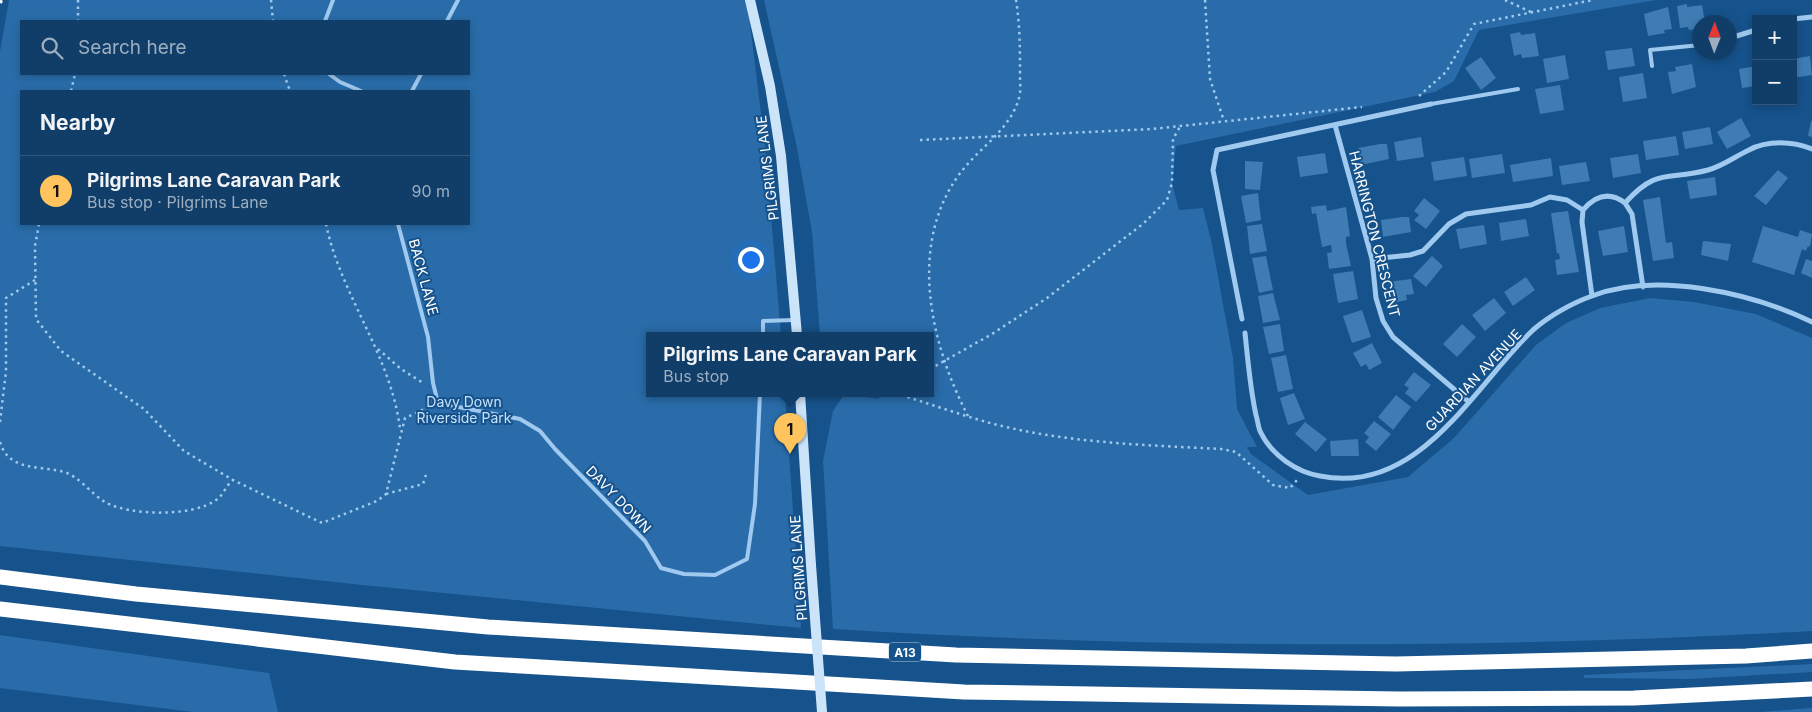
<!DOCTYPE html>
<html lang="en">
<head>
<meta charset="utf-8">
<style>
  :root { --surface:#103e68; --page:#19456e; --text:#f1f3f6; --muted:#9caec0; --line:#30577c; --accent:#ffc45d }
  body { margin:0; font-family:Inter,sans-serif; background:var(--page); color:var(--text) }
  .controls { position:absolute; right:15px; top:15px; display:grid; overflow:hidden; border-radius:0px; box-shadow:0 2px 8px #0003 }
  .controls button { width:45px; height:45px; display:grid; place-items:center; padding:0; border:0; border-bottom:1px solid var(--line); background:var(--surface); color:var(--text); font:25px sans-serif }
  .compass { position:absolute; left:1692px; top:15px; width:45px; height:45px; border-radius:50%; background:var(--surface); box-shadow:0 2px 8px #0003; rotate:1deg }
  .you { position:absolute; left:750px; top:259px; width:18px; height:18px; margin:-12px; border:4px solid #fff; border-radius:50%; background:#1a73e8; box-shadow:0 0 0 8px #1a73e833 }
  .badge { display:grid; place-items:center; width:32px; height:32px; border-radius:50%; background:var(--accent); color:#111; font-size:16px; font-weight:700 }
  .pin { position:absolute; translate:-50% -41px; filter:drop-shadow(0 1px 2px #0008) }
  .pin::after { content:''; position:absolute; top:26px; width:18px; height:15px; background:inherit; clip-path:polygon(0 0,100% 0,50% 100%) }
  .popup { position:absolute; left:646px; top:332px; width:288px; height:65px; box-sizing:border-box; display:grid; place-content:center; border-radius:0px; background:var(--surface); filter:drop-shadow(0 1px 4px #0005); font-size:16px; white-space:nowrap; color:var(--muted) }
  .popup b { font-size:19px; color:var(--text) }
  .popup::after { content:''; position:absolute; left:50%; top:100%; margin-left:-10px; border:10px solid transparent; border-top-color:var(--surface) }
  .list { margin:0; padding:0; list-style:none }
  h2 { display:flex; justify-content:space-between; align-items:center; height:65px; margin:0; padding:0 20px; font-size:21px }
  h2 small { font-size:16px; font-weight:400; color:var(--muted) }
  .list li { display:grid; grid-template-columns:32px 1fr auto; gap:15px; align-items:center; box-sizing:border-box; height:70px; padding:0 20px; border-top:1px solid var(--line) }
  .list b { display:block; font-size:19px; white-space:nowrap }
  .list p { margin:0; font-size:16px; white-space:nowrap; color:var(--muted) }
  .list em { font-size:16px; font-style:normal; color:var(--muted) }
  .icon { flex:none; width:28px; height:28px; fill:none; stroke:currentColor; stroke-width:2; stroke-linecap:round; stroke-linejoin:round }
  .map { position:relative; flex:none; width:1812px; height:712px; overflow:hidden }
  .search { position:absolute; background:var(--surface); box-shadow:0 2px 8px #0003; left:20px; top:20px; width:450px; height:55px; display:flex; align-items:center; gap:12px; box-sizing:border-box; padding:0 18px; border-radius:0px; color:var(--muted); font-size:19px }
  .panel { position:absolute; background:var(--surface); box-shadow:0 2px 8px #0003; left:20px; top:90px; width:450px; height:135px; border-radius:0px }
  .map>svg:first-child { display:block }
  .green { fill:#296ca9; fill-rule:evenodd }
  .building { fill:#3e7cb3 }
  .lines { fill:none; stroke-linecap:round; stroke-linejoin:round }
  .path { stroke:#9fc9ef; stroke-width:2.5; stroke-dasharray:2.5 4; stroke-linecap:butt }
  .lane { stroke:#9fc9ef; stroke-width:4 }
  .street { stroke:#9fc9ef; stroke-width:5 }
  .secondary { stroke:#cce4fa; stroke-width:10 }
  .highway { stroke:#fff; stroke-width:15 }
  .rail { stroke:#fff; stroke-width:4; stroke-dasharray:9 4; stroke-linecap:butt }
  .secondary-bridge { stroke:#cce4fa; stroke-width:10 }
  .labels { text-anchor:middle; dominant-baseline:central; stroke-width:4; stroke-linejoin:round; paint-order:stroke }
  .shield { fill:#16528b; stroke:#b9cbdc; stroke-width:1 }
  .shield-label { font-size:12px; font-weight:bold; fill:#fff }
  .street-label { font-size:14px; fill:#fff; stroke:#16528b }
  .park-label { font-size:14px; fill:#c5e1fb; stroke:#16528b }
</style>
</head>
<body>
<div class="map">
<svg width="1812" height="712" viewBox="0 0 1812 712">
  <rect width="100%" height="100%" fill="#16528b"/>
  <path class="green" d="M9 0H747L766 154 781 335H650V393H785L801 628 362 585 0 546V52ZM21 21H469V74H21ZM21 91H469V224H21Z
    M764 0H1656L1479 30 1454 81 1435 92 1176 146 1172 183 1179 210 1203 208 1212 244 1233 358 1237 409 1257 447H1247L1251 454 1308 495 1408 477 1454 438 1536 345 1566 323 1600 308 1650 298 1694 302 1756 314 1812 338V631C1487 649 1159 649 833 629L823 461 833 411 845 393 879 399 877 393H930V335H820L812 232 796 143Z
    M0 635 269 673 278 712H193L0 688Z
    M1812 664V672L1690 679 1584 678V675Z
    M1812 708V712H1759Z"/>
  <path class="building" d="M1687 4V7L1702 5 1705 22H1700V29L1689 30 1688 27 1680 28 1677 6Z
    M1668 7 1672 29 1664 30 1665 33 1648 36 1644 14Z
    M1520 32 1521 35 1535 33 1539 56 1522 58 1521 54 1514 56 1510 34Z
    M1632 48 1635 66 1608 70 1605 51Z
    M1565 55 1569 79 1547 83 1543 59Z
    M1810 56 1812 75 1793 78V59Z
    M1481 57 1496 78 1481 90 1465 68Z
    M1692 64 1696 87 1672 94 1668 72 1676 71 1675 67Z
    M1756 66V86L1742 88 1739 69Z
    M1643 73 1647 98 1623 102 1619 77Z
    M1560 85 1564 110 1540 114 1535 89Z
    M1741 118 1751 136 1727 149 1717 132Z
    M1811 121H1812V137L1808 136Z
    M1710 127 1713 144 1685 149 1682 132Z
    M1676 136 1679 155 1646 160 1643 141Z
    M1421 137 1424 157 1397 161 1394 142Z
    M1380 144H1387L1389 159 1361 165 1358 148Z
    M1325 153 1328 173 1300 177 1297 157Z
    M1502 154 1505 173 1472 178 1469 159Z
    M1638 154 1641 173 1613 178 1610 158Z
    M1464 157 1467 176 1434 181 1431 162Z
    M1551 158 1553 176 1513 182 1510 165Z
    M1245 161 1263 162 1260 190 1245 189Z
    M1586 162 1590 181 1562 185 1559 166Z
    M1778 170 1788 178 1766 205 1754 196Z
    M1715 177 1717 195 1690 199 1687 181Z
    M1258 193 1261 220 1246 223 1241 196Z
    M1660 197 1666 243 1672 242 1674 258 1653 261 1643 200Z
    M1424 198 1440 211 1426 229 1414 220 1419 215 1414 211Z
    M1326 205 1327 211 1346 207 1350 236 1346 237V243L1351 266 1329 269 1327 253 1332 252 1331 245 1322 247 1316 213 1312 214 1311 207Z
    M1568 211 1579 272 1557 275 1555 260 1560 259 1559 253 1557 254 1551 213Z
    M1402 217H1409L1411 232 1383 237 1381 220Z
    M1526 219 1529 236 1501 241 1499 223Z
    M1262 224 1267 251 1250 254 1247 226Z
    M1484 225 1487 244 1460 249 1456 229Z
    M1624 226 1628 252 1603 256 1598 231Z
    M1763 226 1798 237 1800 230 1812 234 1810 247 1808 246 1806 251 1802 249 1794 275 1752 262Z
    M1703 241 1731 244 1728 261 1701 255Z
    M1266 256 1273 290 1259 293 1252 258Z
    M1432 256 1443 266 1426 287 1413 276Z
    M1806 259 1812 261V278L1801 273Z
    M1353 271 1358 299 1338 303 1333 274Z
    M1526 277 1535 290 1513 306 1504 292Z
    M1411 279 1414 294 1406 295 1407 300 1392 303 1388 282Z
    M1273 293 1280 320 1263 323 1258 296Z
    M1494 298 1506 313 1485 331 1472 315Z
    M1362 310 1371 337 1352 343 1343 316Z
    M1280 324 1284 351 1269 354 1263 327Z
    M1462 324 1476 337 1457 357 1443 344Z
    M1372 343 1382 363 1369 370 1366 364 1361 367 1353 353Z
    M1286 355 1293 389 1278 392 1271 358Z
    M1414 372 1431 385 1416 402 1405 393 1409 388 1404 385Z
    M1294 393 1305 419 1288 425 1280 398Z
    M1396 395 1411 407 1393 430 1378 417Z
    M1374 421 1391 434 1376 451 1365 442 1369 437 1364 433Z
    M1305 422 1327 439 1316 452 1295 434Z
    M1358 439 1359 456H1331L1330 441Z"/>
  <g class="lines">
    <path class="path" d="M78 0V21
      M271 0 273 21
      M1205 0 1210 79 1224 121
      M1505 0 1533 13
      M284 74 290 91
      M71 91 75 74
      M1419 96 1446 72 1474 24 1593 0
      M920 140 1152 129 1362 107
      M39 224 35 246 36 319 61 351 144 409 184 451 233 480 322 523 377 501 386 494 405 418 431 406
      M326 224C341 296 391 355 400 429
      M378 349 401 369 423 383
      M930 369 992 334 1047 298 1144 223 1167 200 1172 183 1173 139 1181 125
      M895 393C927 403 958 414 990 423 1065 443 1144 445 1221 449L1236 452 1273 485 1290 488 1297 480
      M968 416C930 343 907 243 961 172 980 147 1010 130 1019 98 1021 92 1020 82 1020 76 1020 50 1020 25 1016 0
      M0 422 6 371V298L35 280
      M0 442C9 472 39 465 64 472 79 476 91 494 105 502 129 516 193 517 216 500 223 496 226 485 233 480
      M386 494 423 484 426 475"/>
    <path class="lane" d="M325 21 333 0
      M447 21 458 0
      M1652 66 1650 50 1700 45
      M329 74 340 82 361 91
      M412 91 421 74
      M1431 104 1518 89
      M398 224 428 337 433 383 438 403 520 419 540 431 555 449 645 541 661 568 684 574 715 575 747 559 755 504 760 393
      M763 335V321L794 320"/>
    <path class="street" d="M1793 19 1812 17
      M1730 38 1756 30
      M1335 125 1372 259 1376 298 1383 321 1393 337 1469 402
      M1625 203 1632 214 1643 287
      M1583 210 1582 222 1592 296
      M1372 259 1410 255 1423 251 1449 224 1466 214 1531 205 1550 197 1567 200 1583 210C1595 196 1609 191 1625 203 1657 167 1668 181 1708 170 1723 166 1734 157 1749 150 1767 140 1793 141 1812 149
      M1242 319 1213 170 1217 150 1431 104
      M1245 333C1248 361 1250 388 1256 415 1258 421 1258 428 1261 433 1272 455 1296 472 1320 476 1419 496 1473 387 1533 330 1549 316 1572 303 1592 296 1656 271 1752 293 1812 322"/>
    <path class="secondary" d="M750 0 770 86 781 156 797 335
      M800 393 811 565"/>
    <path class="highway" d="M0 577 136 594 488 627 956 655 1396 664 1746 656 1812 651
      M0 609 455 662 964 692 1399 699 1634 698 1812 689"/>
    <path class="rail" d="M0 3 1 0"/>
    <path class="secondary-bridge" d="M811 565 822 712"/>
  </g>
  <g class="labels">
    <rect class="shield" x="889" y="642.5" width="32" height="19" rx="4"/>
    <g class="shield-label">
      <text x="905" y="652">A13</text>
    </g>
    <g class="street-label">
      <text transform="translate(767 168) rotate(-97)">PILGRIMS LANE</text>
      <text transform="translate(1375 234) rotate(76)">HARRINGTON CRESCENT</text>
      <text transform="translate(424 277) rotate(75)">BACK LANE</text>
      <text transform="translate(1473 380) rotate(-47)">GUARDIAN AVENUE</text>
      <text transform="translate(619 499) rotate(46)">DAVY DOWN</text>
      <text transform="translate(798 568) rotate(-94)">PILGRIMS LANE</text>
    </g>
    <g class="park-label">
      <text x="464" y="401">Davy Down<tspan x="464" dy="16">Riverside Park</tspan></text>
    </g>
  </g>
</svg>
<div class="controls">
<button>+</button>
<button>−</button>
</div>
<svg class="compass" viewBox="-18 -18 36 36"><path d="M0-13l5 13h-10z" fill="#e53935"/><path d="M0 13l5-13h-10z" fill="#9caec0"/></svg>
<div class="you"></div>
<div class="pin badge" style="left:790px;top:454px">1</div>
<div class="popup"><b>Pilgrims Lane Caravan Park</b>Bus stop</div>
<div class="search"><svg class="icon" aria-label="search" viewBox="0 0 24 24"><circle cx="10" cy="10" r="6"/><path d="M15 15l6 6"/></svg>Search here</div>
<section class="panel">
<h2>Nearby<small></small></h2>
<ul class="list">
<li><span class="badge">1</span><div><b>Pilgrims Lane Caravan Park</b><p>Bus stop · Pilgrims Lane</p></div><em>90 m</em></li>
</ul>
</section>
</div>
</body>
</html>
